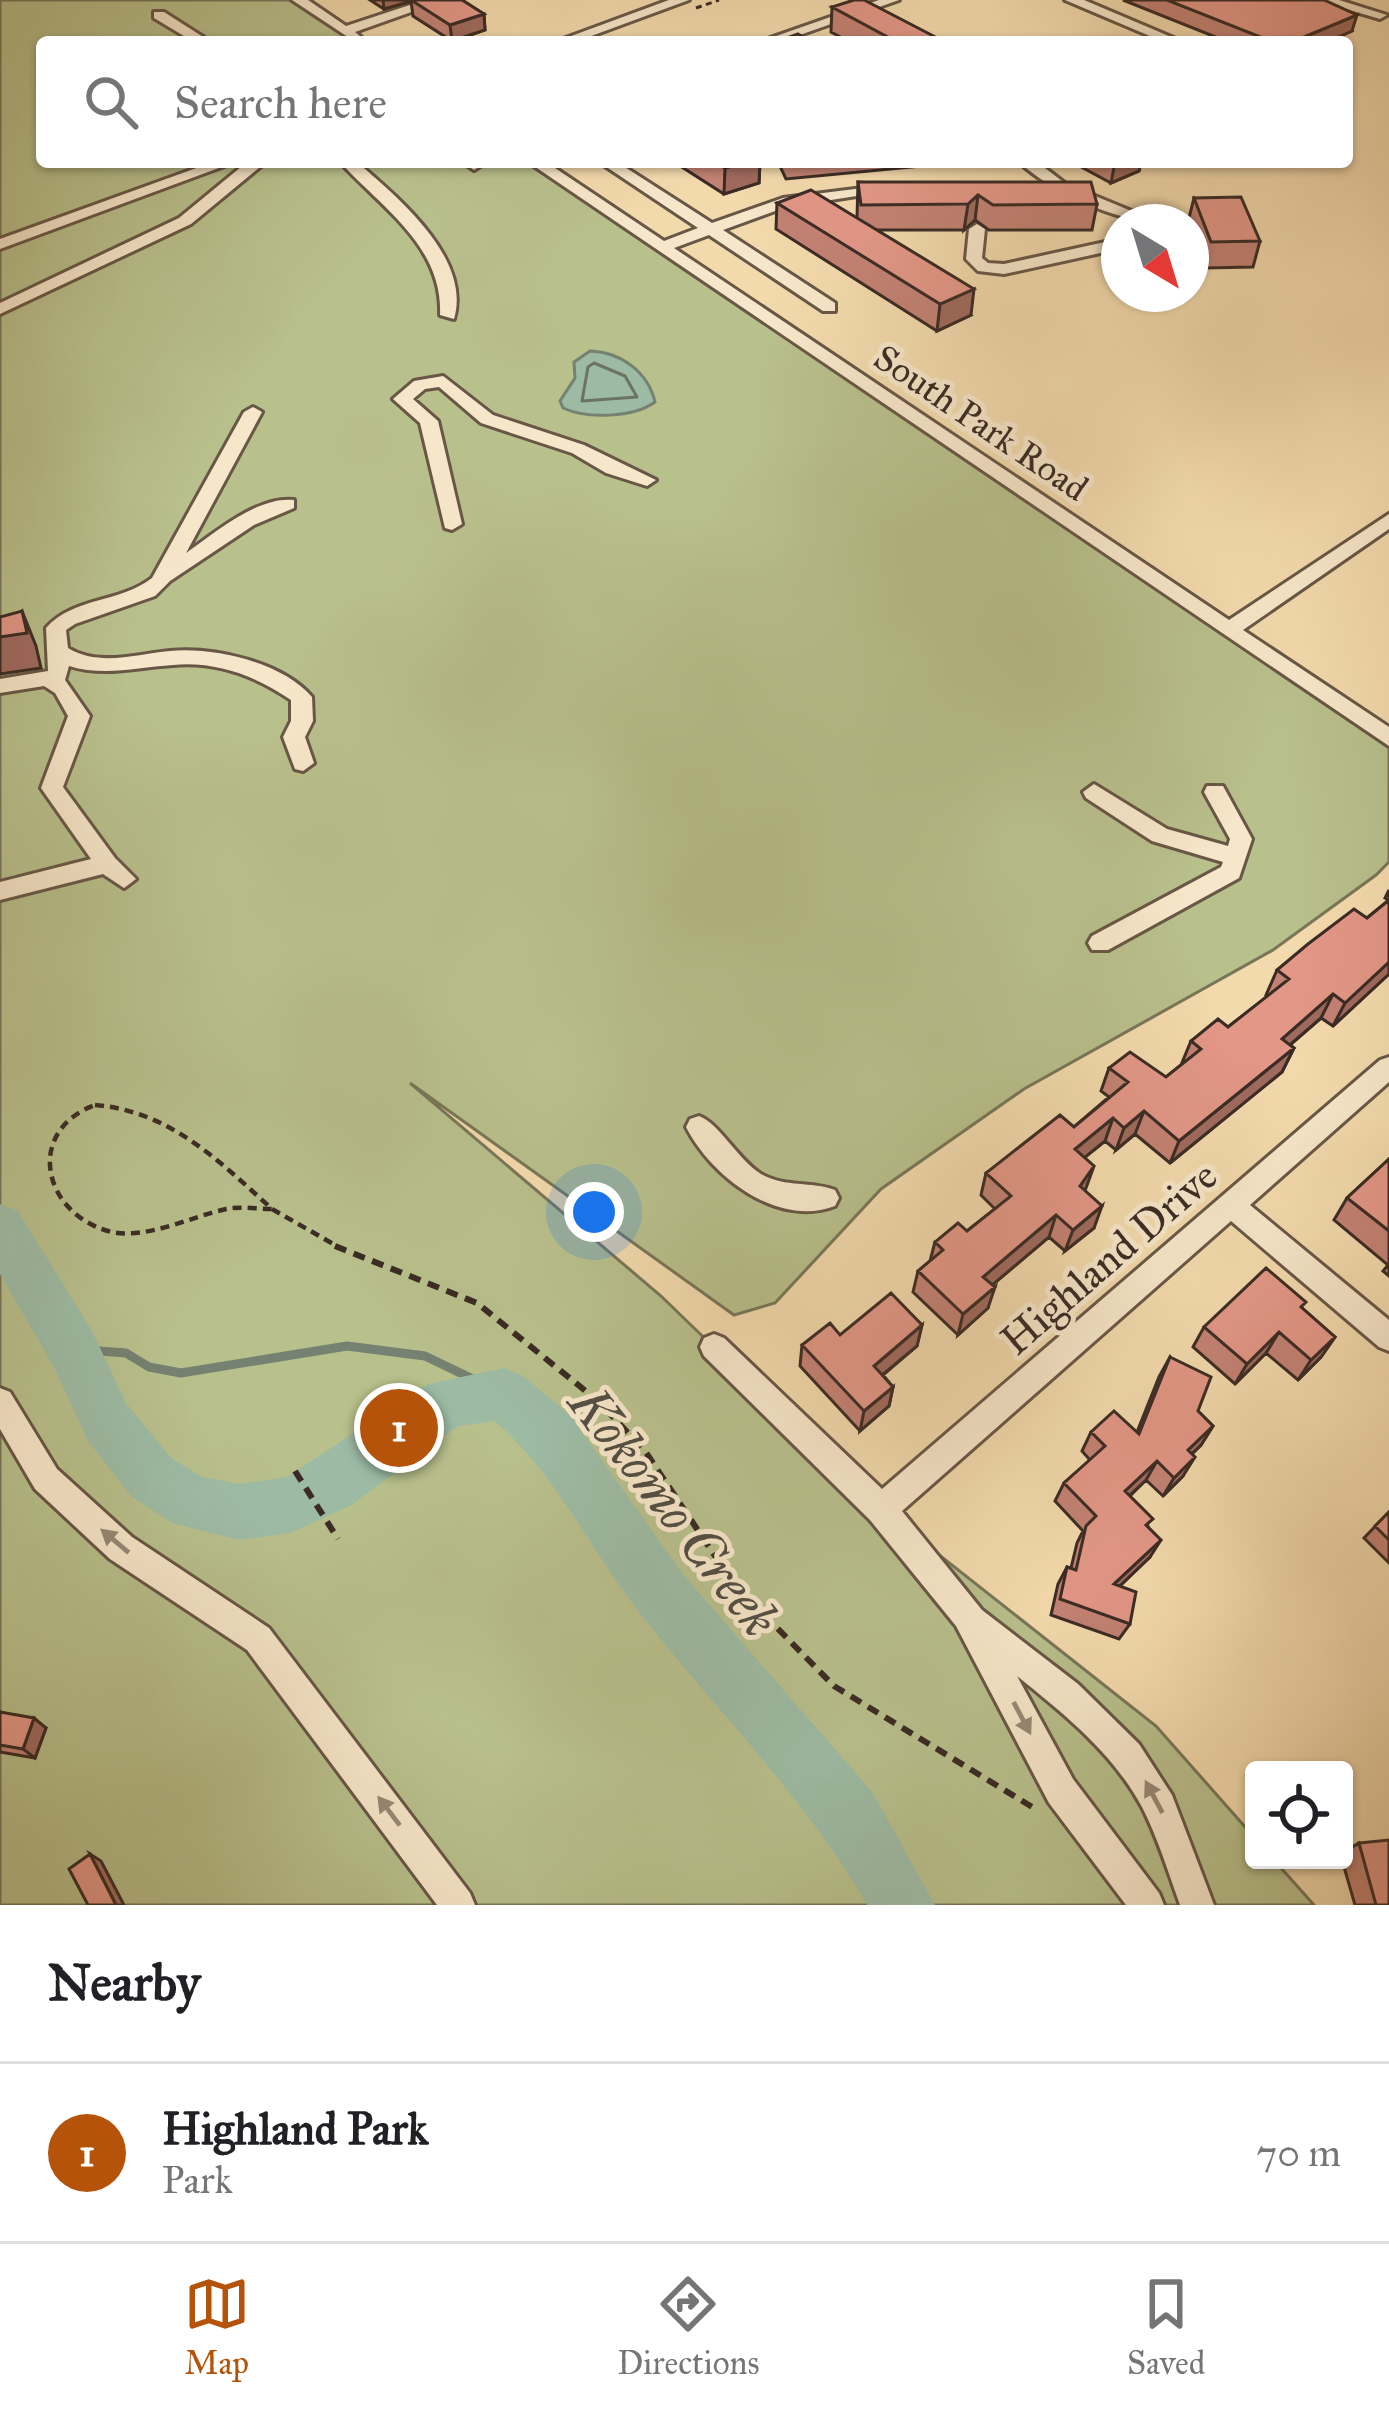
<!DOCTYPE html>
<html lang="en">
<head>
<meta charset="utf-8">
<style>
  :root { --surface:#fff; --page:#f6f6f6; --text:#202124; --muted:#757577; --line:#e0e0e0; --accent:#b45309 }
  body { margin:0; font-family:"IM FELL Great Primer",serif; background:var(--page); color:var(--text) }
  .controls { position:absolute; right:36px; bottom:36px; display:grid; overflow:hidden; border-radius:12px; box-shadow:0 3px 9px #0004 }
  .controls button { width:108px; height:108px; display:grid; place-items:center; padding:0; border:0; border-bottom:3px solid var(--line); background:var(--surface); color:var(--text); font:60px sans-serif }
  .compass { position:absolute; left:1101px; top:204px; width:108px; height:108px; border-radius:50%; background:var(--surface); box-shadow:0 3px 9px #0004; rotate:142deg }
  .you { position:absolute; left:594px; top:1212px; width:42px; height:42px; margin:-30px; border:9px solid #fff; border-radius:50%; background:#1a73e8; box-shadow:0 0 0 18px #1a73e833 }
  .badge { display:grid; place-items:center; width:78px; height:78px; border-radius:50%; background:var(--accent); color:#fff; font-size:39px; font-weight:700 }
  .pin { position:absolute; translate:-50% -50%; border:6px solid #fff; box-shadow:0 3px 12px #0006 }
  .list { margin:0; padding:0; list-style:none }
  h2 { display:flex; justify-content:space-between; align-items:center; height:156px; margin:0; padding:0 48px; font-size:51px }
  h2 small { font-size:39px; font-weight:400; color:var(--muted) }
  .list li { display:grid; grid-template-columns:78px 1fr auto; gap:36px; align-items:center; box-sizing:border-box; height:180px; padding:0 48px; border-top:3px solid var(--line) }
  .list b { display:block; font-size:45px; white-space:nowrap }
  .list p { margin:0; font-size:39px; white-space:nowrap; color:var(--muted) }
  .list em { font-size:39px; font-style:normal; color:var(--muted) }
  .icon { flex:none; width:66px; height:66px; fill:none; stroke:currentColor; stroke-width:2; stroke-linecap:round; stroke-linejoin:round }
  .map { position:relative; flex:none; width:1389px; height:1905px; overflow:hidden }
  .search { position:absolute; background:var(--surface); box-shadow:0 3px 9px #0004; left:36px; right:36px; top:36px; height:132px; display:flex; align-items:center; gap:30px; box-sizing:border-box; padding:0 42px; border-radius:12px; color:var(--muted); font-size:45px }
  .sheet { height:336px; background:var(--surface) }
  nav { display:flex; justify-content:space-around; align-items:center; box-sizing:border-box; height:168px; border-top:3px solid var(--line); background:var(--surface); font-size:33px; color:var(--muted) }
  nav a { display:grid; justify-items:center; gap:6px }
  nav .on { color:var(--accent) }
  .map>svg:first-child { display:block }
  .green { fill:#b8c08c; stroke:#797658; stroke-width:3 }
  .water { fill:#9dbba4; stroke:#758171; stroke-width:3 }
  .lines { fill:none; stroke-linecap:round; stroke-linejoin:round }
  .shore { stroke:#6c7364; stroke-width:3 }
  .stream { stroke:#758171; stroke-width:9 }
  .river { fill:#9dbba4; fill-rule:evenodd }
  .minor-casing { stroke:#685746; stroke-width:6 }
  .path-far2 { stroke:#3a2b24; stroke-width:3; stroke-dasharray:6 4.5; stroke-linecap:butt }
  .path-far1 { stroke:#3a2b24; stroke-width:4.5; stroke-dasharray:9 6; stroke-linecap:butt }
  .path { stroke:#3a2b24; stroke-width:6; stroke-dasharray:12 8; stroke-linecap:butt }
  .minor { fill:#f7e7ca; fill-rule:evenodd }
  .wall { fill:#c38274; stroke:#3a2b24; stroke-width:3 }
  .shaded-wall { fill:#9f6a5e; stroke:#3a2b24; stroke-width:3 }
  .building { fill:#e39787; stroke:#3a2b24; stroke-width:3 }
  .oneway { fill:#988977 }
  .labels { text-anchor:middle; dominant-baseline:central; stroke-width:10; stroke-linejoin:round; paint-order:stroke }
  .far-street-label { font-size:36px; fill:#3a2b24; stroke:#f7e7ca }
  .street-label { font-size:42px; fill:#3a2b24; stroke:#f7e7ca }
  .near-water-label { font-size:54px; font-style:italic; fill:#534f44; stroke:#f7e7ca }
</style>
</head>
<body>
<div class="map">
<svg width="1389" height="1905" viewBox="0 0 1389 1905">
  <rect width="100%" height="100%" fill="#f3daad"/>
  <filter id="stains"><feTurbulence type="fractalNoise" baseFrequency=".00167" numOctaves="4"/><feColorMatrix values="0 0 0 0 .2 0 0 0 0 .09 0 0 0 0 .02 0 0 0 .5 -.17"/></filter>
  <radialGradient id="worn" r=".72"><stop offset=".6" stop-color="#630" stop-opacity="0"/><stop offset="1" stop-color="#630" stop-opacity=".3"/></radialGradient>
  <path class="green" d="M0 0H301L363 42H42V162H540L1389 738V862L1376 875 1273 950 1024 1089 881 1189 775 1303 734 1315 410 1083 661 1296 881 1509 1156 1726 1254 1837V1860H1274L1314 1905H0Z"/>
  <path class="water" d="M590 351C621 352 648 372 655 402 633 418 587 419 563 408L560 401 575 378 574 362Z"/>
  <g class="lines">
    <path class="shore" d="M594 363 625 376 637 397 582 401 588 367Z"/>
    <path class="stream" d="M73 1349 126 1353 149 1367 181 1373 347 1346 425 1356 504 1394"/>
    <path class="river" d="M0 1204 18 1211 92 1331 126 1403 171 1458 202 1477 239 1484 287 1477 428 1384 504 1368 523 1376 570 1415 682 1573 873 1793 935 1905H867C806 1798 719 1714 643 1617 591 1552 558 1476 495 1421L458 1426 350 1506 290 1533 239 1540 172 1523 131 1496 88 1441 54 1367 0 1274Z"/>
    <defs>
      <path id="minor" d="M292 0H308L346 26 425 0H445L355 32 361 37 354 41Z
        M669 0H689L575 42H555Z
        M879 0H899L780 42H759Z
        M1065 0H1084L1183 42H1164Z
        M1316 0H1339L1387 15 1380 19Z
        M154 12H164L211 42H194L154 18Z
        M213 162H235L0 249V239Z
        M247 162H266L191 224 0 314V303L179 218Z
        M340 162H357C397 197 472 258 454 319L440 315C443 246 382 208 340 162Z
        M462 162H480L482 165 474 170Z
        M528 162H546L664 241 698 228 599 162H617L712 223 783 198 895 184V190L786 207 723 230 835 303V311H823L709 235 674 248 1229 620 1389 514V529L1243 630 1389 727V746Z
        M1019 162H1037L1066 184 1158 222C1116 222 1049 190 1019 162Z
        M977 224 985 229 982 258 988 263 1004 264 1119 239V249L1004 274 978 271 966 259 969 229Z
        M443 376 493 415 584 445 656 480 647 486 606 473 572 453 481 423 439 387 425 389 413 399 438 421 462 524 452 530 445 528 420 423 393 399 414 381Z
        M253 407 262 412 186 553C215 533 257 496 294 500V508L254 525 170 581 155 596 75 624 66 630 68 648C99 667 137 654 170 651 214 647 282 662 312 697L313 721 305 737 314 763 303 771 295 769 283 737 291 721V700C256 676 216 661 173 665 137 667 105 677 69 666L65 680 90 716 63 787 115 858 136 879 124 888 103 874 0 900V882L91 859 41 788 68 716 55 693 44 686 0 693V679L48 671 46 628C73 597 120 603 152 578L244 412Z
        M1094 784 1167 829 1228 846 1230 839 1204 792 1207 786H1223L1252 839 1239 878 1108 950H1092L1088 943 1092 936 1221 867 1223 862 1152 841 1086 798 1083 792Z
        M1389 1057V1082L1250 1205 1389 1320V1351L1379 1347 1231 1221 902 1511 982 1610 1078 1684 1139 1744 1172 1795 1214 1905H1180C1168 1872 1158 1838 1142 1807 1113 1753 1063 1713 1017 1676L1073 1779 1159 1893 1164 1905H1126L1049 1803 956 1626 870 1520 704 1356 700 1347 704 1338 714 1334 724 1338 882 1489 1380 1060Z
        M699 1116C719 1123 738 1160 761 1174 785 1188 811 1181 835 1190L839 1198 835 1206C777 1228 711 1176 686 1127L690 1119Z
        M0 1388 10 1392 57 1469 132 1537 269 1628 470 1893 475 1905H437L247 1650 110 1559 35 1489 0 1429Z"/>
    </defs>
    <use href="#minor" class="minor-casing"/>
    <path class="path-far2" d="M696 8 719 0"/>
    <path class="path-far1" d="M95 1105C170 1111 219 1161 272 1209 257 1209 240 1206 226 1209 190 1217 144 1241 108 1231 42 1212 25 1131 95 1105Z
      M272 1209 342 1249"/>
    <path class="path" d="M335 1246 477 1303 598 1401 645 1451 733 1583 834 1686 1037 1810
      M295 1471 338 1539"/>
    <use href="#minor" class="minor"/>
  </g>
  <path class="wall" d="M370 0H462L484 14 485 30 452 41 413 16 411 1 384 9Z
    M1123 0H1324L1352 31 1327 42H1228Z
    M832 7 945 42H850L831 32Z
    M674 162H760L759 183 724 194Z
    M778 162H964L786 179Z
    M1072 162H1141L1139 171 1111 183Z
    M858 182 1097 204 1092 230H989L975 220 964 230H878L971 315 937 331 776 229 777 203 857 218Z
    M1194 198 1260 241 1253 267 1205 268 1191 232V222H1188Z
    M1389 890V974L1333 1026 1321 1018 1290 1045 1294 1048 1282 1072 1170 1163 1135 1134 1116 1150 1105 1141 1085 1157V1190L1094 1228 1065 1251 1049 1237 992 1285 988 1308 958 1335 913 1292 918 1271 930 1261 935 1242 967 1231 995 1209 981 1195 986 1173 1074 1127 1109 1097 1101 1091 1109 1068 1166 1077 1181 1065 1191 1041 1228 1027 1268 996 1266 995 1277 970 1367 918 1389 900 1385 898Z
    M1389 1159V1276L1383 1271 1388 1265 1334 1220 1347 1198Z
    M1302 1308 1335 1337 1321 1357 1298 1380 1266 1353 1235 1384 1193 1347 1204 1327Z
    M922 1325 917 1346 883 1375 893 1387 889 1406 860 1431 800 1366 802 1345 840 1335Z
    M1170 1357 1198 1411 1213 1426 1201 1445 1192 1454 1183 1476 1163 1496 1146 1480 1130 1496 1148 1526 1150 1557 1120 1586 1130 1624 1119 1639 1051 1615 1058 1584 1067 1567 1071 1568 1077 1543 1083 1531 1055 1501 1064 1483 1090 1460 1082 1451 1091 1432H1137L1159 1377Z
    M1389 1512V1563L1364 1538Z
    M0 1712 46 1728 35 1758 0 1752Z
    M1359 1843 1389 1905H1355L1342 1860 1344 1852Z"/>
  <path class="shaded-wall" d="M383 0H415L384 9Z
    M484 14 485 30 452 41 450 25Z
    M1357 15 1352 31 1327 42H1292Z
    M745 162H760L759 183 724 194 725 168Z
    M1115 162H1141L1139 171 1111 183Z
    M978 195 975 220 964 230 968 204Z
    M974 289 971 315 937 331 940 304Z
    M22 611 36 646 41 668 0 674V637Z
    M1389 962V974L1333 1026 1345 1003Z
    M1333 994 1321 1018 1270 1062 1282 1039Z
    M1294 1048 1282 1072 1170 1163 1179 1141Z
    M1144 1111 1135 1134 1116 1150 1124 1128Z
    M1113 1118 1105 1141 1068 1171 1075 1149Z
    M1094 1166 1086 1188 1072 1208 1080 1186Z
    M1102 1206 1094 1228 1065 1251 1073 1230Z
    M1056 1215 1049 1237 977 1298 983 1277Z
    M995 1287 988 1308 958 1335 963 1314Z
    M922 1325 917 1346 869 1386 874 1366Z
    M1279 1332 1266 1353 1235 1384 1247 1364Z
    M1335 1337 1321 1357 1298 1380 1311 1360Z
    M893 1387 889 1406 860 1431 864 1411Z
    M1213 1426 1201 1445 1176 1469 1188 1450Z
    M1195 1457 1183 1476 1163 1496 1174 1478Z
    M1157 1461 1146 1480 1115 1509 1125 1491Z
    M1161 1540 1150 1557 1104 1601 1114 1584Z
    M34 1718 46 1728 35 1758 23 1749Z
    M90 1854 101 1861 124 1905H116Z"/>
  <path class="building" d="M411 0H462L484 14 450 25Z
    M854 0H864L945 42H897L832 7Z
    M1167 0H1324L1357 15 1292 42H1273Z
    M798 34 813 42H776Z
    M715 162H745L725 168Z
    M858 182H1091L1097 204 993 205 978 195 968 204 861 205Z
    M811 190 974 289 940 304 777 203Z
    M1241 197 1260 241 1211 242 1194 198Z
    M22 611 27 633 0 637V617Z
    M1389 900V962L1345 1003 1333 994 1282 1039 1294 1048 1179 1141 1144 1111 1124 1128 1113 1118 1075 1149 1094 1166 1080 1186 1102 1206 1073 1230 1056 1215 983 1277 995 1287 963 1314 918 1271 943 1250 935 1242 958 1223 967 1231 1011 1196 986 1173 1060 1115 1074 1127 1128 1082 1109 1068 1130 1052 1166 1077 1201 1049 1191 1041 1218 1019 1228 1027 1289 979 1277 970 1308 944 1354 909 1367 918Z
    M1389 1159V1231L1347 1198Z
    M1266 1268 1306 1302 1301 1307 1335 1337 1311 1360 1279 1332 1247 1364 1204 1327Z
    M891 1293 922 1325 874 1366 893 1387 864 1411 802 1345 830 1323 840 1335Z
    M1170 1357 1211 1377 1198 1411 1213 1426 1188 1450 1195 1457 1174 1478 1157 1461 1125 1491 1153 1519 1146 1525 1161 1540 1114 1584 1136 1592 1130 1624 1060 1599 1067 1567 1076 1570 1086 1526 1096 1516 1064 1483 1105 1446 1091 1432 1114 1411 1139 1434Z
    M1389 1512V1540L1375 1526Z
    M0 1712 34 1718 23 1749 0 1745Z
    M1389 1840V1905H1376L1359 1843Z
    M90 1854 116 1905H88L69 1869Z"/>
  <defs><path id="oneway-solid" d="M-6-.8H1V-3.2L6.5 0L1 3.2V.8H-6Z" transform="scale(3)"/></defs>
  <g class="oneway">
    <use href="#oneway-solid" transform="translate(115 1541) rotate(-140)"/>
    <use href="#oneway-solid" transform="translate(1022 1718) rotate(62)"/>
    <use href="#oneway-solid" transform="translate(1154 1797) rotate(-118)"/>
    <use href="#oneway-solid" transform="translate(389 1811) rotate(-127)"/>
  </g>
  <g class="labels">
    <g class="far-street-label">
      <text transform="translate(981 423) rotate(34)">South Park Road</text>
    </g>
    <g class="street-label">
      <text transform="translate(1109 1258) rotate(-41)">Highland Drive</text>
    </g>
    <g class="near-water-label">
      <text transform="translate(674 1511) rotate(52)">Kokomo Creek</text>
    </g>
  </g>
  <rect width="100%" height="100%" filter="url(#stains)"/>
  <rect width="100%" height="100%" fill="url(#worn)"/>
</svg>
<div class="controls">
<button><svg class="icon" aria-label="locate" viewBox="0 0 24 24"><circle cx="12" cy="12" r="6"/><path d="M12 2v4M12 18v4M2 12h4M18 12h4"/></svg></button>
</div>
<svg class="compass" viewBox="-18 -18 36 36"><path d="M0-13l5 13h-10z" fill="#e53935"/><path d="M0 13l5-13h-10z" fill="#757577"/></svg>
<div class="you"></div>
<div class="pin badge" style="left:399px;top:1428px">1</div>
<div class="search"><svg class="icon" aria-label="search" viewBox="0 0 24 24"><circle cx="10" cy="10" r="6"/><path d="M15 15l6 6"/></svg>Search here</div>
</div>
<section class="sheet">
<h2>Nearby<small></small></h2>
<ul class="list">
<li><span class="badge">1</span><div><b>Highland Park</b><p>Park</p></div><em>70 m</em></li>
</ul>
</section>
<nav>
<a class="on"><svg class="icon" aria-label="map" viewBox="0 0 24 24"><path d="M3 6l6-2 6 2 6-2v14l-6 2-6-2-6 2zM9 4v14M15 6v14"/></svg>Map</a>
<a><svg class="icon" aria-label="directions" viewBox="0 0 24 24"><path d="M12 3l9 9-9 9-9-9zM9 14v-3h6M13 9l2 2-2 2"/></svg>Directions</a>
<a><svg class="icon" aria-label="saved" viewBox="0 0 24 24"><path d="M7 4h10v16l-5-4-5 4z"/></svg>Saved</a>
</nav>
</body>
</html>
